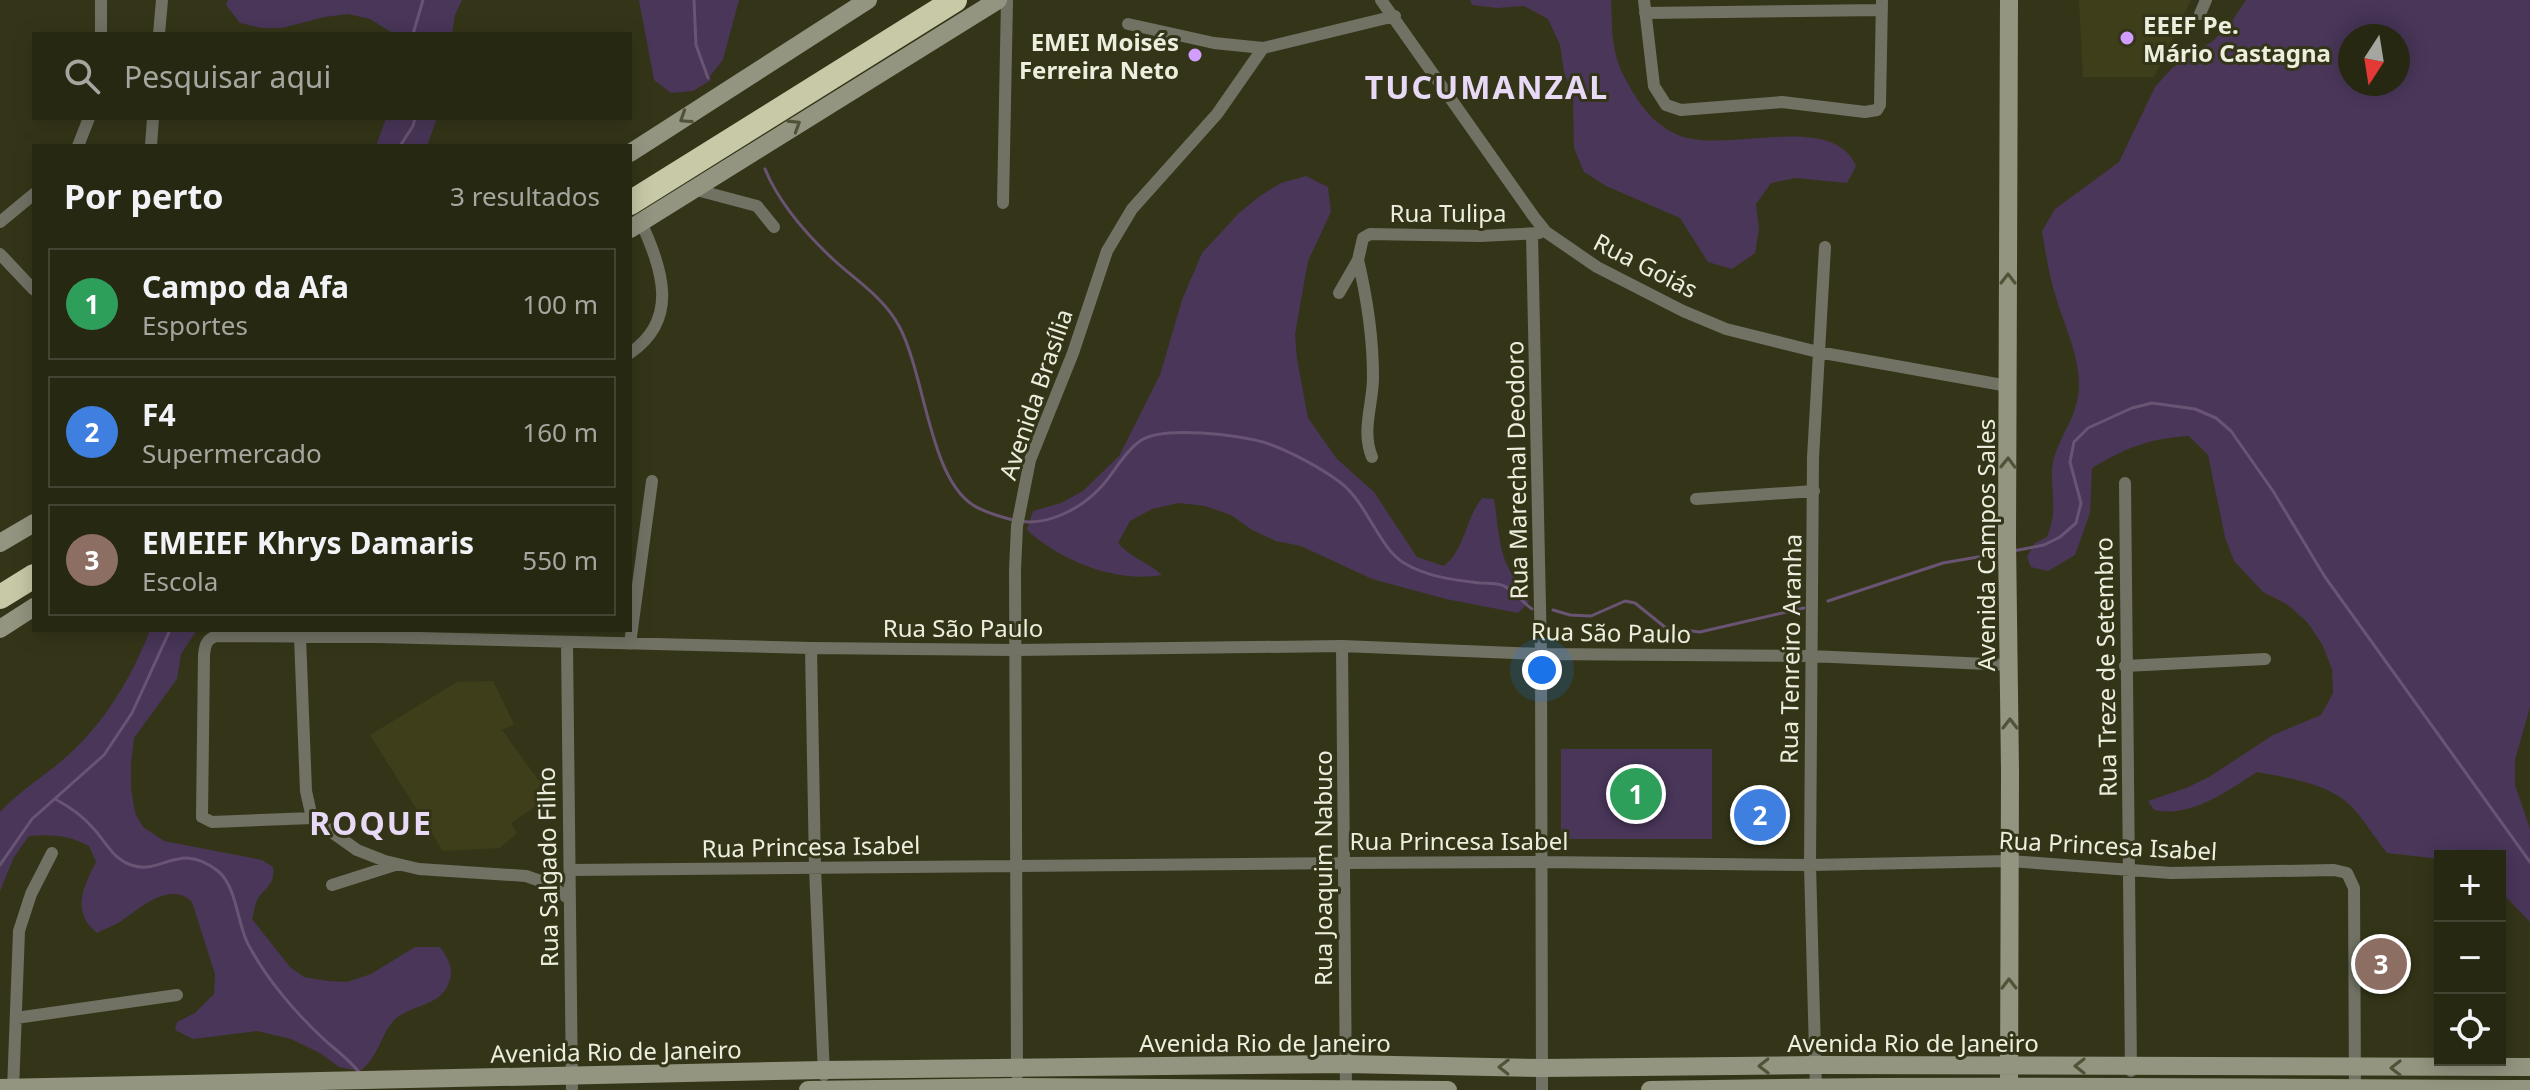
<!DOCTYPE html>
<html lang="pt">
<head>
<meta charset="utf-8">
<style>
  :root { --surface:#272812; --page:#333420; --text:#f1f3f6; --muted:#a4a69f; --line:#434432; --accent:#bca0f2 }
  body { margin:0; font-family:"Noto Sans",sans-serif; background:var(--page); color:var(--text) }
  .controls { position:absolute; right:24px; bottom:24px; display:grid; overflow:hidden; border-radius:0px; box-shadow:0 4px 20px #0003 }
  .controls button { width:72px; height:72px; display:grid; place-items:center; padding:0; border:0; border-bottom:2px solid var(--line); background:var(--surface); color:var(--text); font:40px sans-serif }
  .compass { position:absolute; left:2338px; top:24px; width:72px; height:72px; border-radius:50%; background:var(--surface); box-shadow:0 4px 20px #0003; rotate:192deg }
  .you { position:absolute; left:1542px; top:670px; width:28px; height:28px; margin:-20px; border:6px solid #fff; border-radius:50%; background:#1a73e8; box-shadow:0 0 0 12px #1a73e833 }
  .badge { display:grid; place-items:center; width:52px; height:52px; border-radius:50%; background:var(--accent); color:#fff; font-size:26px; font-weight:700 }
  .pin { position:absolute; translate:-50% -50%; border:4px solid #fff; box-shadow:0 2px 8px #0006 }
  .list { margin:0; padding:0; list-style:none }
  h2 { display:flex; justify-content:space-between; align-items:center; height:104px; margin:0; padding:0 32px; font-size:34px }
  h2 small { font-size:26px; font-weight:400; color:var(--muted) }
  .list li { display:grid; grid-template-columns:52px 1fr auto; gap:24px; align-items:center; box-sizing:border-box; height:112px; margin:0 16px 16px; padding:0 16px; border:2px solid var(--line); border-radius:0px }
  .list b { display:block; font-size:30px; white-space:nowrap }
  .list p { margin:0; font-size:26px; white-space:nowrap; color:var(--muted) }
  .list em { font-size:26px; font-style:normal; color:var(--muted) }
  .icon { flex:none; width:44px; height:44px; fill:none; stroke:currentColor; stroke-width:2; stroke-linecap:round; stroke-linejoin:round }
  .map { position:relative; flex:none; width:2530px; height:1090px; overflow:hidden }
  .search { position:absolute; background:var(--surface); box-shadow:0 4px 20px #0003; left:32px; top:32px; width:600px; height:88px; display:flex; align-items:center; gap:20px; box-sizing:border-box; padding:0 28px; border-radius:0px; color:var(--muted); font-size:30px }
  .panel { position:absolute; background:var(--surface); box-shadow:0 4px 20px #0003; left:32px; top:144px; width:600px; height:488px; border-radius:0px }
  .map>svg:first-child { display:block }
  .built { fill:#3e3e1a }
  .green { fill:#493659; fill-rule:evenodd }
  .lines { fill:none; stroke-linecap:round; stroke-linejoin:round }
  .stream { stroke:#695473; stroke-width:3 }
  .street { stroke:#717264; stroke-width:12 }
  .secondary { stroke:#949580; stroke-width:18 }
  .highway { stroke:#c8c9a7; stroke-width:24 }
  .oneway { stroke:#515237 }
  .poi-dot { fill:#d19dfe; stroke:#343518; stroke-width:3 }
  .labels { text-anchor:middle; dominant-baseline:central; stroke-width:6; stroke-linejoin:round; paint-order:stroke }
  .poi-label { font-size:24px; font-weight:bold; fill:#edeedd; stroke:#343518; text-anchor:start }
  .street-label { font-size:24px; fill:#edeedd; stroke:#343518 }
  .district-label { font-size:32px; font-weight:bold; letter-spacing:2px; fill:#e8daf6; stroke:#343518 }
</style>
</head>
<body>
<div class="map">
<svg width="2530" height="1090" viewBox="0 0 2530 1090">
  <rect width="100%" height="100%" fill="#343518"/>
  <path class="built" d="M2079 0H2191L2154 77H2083Z
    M493 681 514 724 502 730 550 796 511 823 517 833 500 848 443 851 370 735 457 682Z"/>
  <path class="green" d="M228 0H462L455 15 452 34H394L370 19 348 14 325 17 282 28H261L240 23 226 5Z
    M639 0H739L723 60 710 76 711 80 693 91 671 93 654 80Z
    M1470 0H1611C1612 18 1611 37 1616 55 1619 69 1627 82 1634 94 1644 111 1659 127 1678 135 1726 155 1832 110 1856 166L1847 183 1796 178 1771 183 1756 204 1759 229 1755 253 1732 269 1708 262 1680 218 1606 186 1584 172 1574 148 1573 95 1564 72 1560 45 1548 19 1524 6 1497 8 1472 5Z
    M2246 0H2530V707L2515 760V785L2530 829V922L2500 891V856H2440V859L2387 853C2375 838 2365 821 2352 807 2329 783 2288 778 2257 772 2227 791 2192 818 2154 810L2148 801 2186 788 2209 777 2273 735 2321 715 2333 693 2332 669 2322 644 2307 622 2288 605 2263 592 2234 561 2225 537 2208 455 2189 436C2150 438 2126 448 2092 468L2090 513 2075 555 2048 571 2031 567 2027 557 2035 543 2047 537C2058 510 2051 497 2052 470 2054 441 2077 422 2079 388 2080 360 2067 331 2058 304 2050 280 2046 256 2042 231L2055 209 2119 162 2155 87 2172 68 2214 40 2232 21ZM2350 36H2398V84H2350Z
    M386 118H437L427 146H376Z
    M1306 176 1328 187 1331 212 1308 261 1295 334 1297 359 1308 418 1337 459 1374 492 1417 557 1444 566C1466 548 1465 519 1482 498L1494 499C1498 521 1498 549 1509 569 1515 582 1525 588 1529 602L1518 613 1446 599 1372 579 1301 546 1276 541 1252 530 1231 515 1205 506 1179 503 1152 509 1130 521 1118 543C1130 558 1147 561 1162 575 1115 583 1061 561 1027 530L1033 511 1061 503 1083 491 1119 456 1160 375 1182 300 1202 253 1239 213 1260 196 1281 183Z
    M150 630H197L181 654 177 679 134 738 131 764V788L135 813 143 827 164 841 262 860 273 867C275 884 267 886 258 898 255 903 254 913 252 919L290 967 304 977 328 981 347 982 371 974 415 947H440C450 961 455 971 447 987 435 1009 404 1005 391 1024 379 1040 377 1059 360 1071L339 1067 320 1053 291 1039 257 1031 193 1039 175 1030 177 1022 195 1013 214 994 215 974 192 902C170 880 139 909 120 922 113 926 104 929 97 933 71 912 83 887 96 862L89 846C68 835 52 834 29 836L14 857 0 891V812C20 790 44 777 66 757 104 724 132 677 150 630Z
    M1561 749H1712V839H1561Z"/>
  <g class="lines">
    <path class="stream" d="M694 0 696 45 708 78
      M413 34 423 0
      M400 146 413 126 415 118
      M765 169C779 203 808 236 835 261 857 281 885 299 899 326 925 374 929 477 973 505 985 513 999 516 1013 520
      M1020 521C1048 526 1082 508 1101 487 1114 473 1124 452 1140 441 1162 425 1241 435 1266 443 1288 450 1323 469 1341 483 1367 503 1379 548 1404 563 1427 577 1455 580 1480 583 1487 583 1498 583 1504 586 1514 590 1523 603 1532 609
      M2013 551 2044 545 2060 537 2076 523 2081 503 2070 462 2074 442 2088 428 2132 408 2152 403 2195 409 2216 418 2231 431 2273 491 2325 577 2530 862
      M1828 601 1943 563 2001 553
      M1553 610 1570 615 1591 616 1625 601 1635 603 1666 628 1700 632 1804 608
      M55 799C70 807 82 815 93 828 106 842 112 858 131 865 162 876 179 840 218 871 237 887 237 923 248 944 267 980 298 1016 328 1043 339 1052 350 1061 359 1072
      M0 865 32 819 104 755 132 713 170 630"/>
    <path class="street" d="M101 0V34
      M1381 0 1534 217 1546 232 1597 267 1683 311 1726 329 1818 352 2008 386
      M1644 0 1654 86 1666 105 1681 110 1782 102 1865 112 1877 110 1880 105 1882 0
      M1645 13 1882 10
      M2200 14 2206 0
      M1128 24 1214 43 1263 48 1395 16
      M159 34 162 0
      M78 146 89 118
      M151 146 153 118
      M693 189 757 206 774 227
      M1003 203 1007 0
      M0 222 34 194
      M1532 234 1541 654 1542 1090
      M0 254 34 290
      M1358 260C1367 298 1373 338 1373 377 1373 405 1361 430 1372 457
      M1339 293 1358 260 1363 238 1370 234 1480 236 1539 233
      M630 353C680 319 662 269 641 222
      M2125 483 2131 1071
      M1696 499 1814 491
      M300 637 306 791 312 818
      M567 643 572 1090
      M630 644 652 481
      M1342 646 1346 1090
      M811 648 815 868 824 1075
      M2125 666 2265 659
      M312 818 212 822 202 817 204 655C205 645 206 640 216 636L378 637 811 648 1014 650 1342 646 1541 654 1811 656 2009 665
      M312 818 357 850 385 861 419 869 526 876 549 884 569 899
      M570 870 1344 863 1543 862 1810 865 2010 861 2171 873 2334 870 2347 873 2354 888 2355 1090
      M332 885 398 864
      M16 1018 177 995
      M1017 1075 1015 570 1017 526 1030 460 1073 353 1107 251 1132 209 1217 114 1263 48
      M13 1090 19 931 31 894 52 853
      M1816 1090 1810 865 1813 458 1825 247"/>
    <path class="secondary" d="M630 153 868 0
      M630 229 998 0
      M0 543 34 523
      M0 629 34 607
      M0 1088 823 1070 1346 1064 1542 1068 1815 1065 2530 1067
      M808 1090 1017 1087 1448 1090
      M1650 1090C1943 1084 2237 1088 2530 1089
      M2009 1090 2010 771 2007 541 2009 0"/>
    <path class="highway" d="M630 203 955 0
      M0 597 34 576"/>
  </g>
  <defs><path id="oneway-chevron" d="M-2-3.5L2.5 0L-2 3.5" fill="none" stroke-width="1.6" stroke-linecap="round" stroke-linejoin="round" transform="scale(2)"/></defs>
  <g class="oneway">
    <use href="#oneway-chevron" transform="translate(685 118) rotate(147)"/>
    <use href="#oneway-chevron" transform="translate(795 125) rotate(-32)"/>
    <use href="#oneway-chevron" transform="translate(2008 279) rotate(-90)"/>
    <use href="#oneway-chevron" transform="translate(2008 463) rotate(-89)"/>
    <use href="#oneway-chevron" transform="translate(2010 724) rotate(-90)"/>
    <use href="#oneway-chevron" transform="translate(2009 984) rotate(-90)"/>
    <use href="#oneway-chevron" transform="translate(1764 1066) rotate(179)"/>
    <use href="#oneway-chevron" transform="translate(2080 1066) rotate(180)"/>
    <use href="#oneway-chevron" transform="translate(1504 1067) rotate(-179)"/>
    <use href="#oneway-chevron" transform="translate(2396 1068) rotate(180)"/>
  </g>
  <g class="poi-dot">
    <circle cx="2127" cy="38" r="8"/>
    <circle cx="1195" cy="55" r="8"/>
  </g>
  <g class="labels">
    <g class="poi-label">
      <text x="2143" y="24">EEEF Pe.<tspan x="2143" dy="28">Mário Castagna</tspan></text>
      <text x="1179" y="41" text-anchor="end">EMEI Moisés<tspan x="1179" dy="28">Ferreira Neto</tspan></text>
    </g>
    <g class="street-label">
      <text x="1448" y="212">Rua Tulipa</text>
      <text transform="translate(1646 265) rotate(27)">Rua Goiás</text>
      <text transform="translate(1035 394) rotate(-71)">Avenida Brasília</text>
      <text transform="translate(1516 470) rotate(-91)">Rua Marechal Deodoro</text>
      <text transform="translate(1985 545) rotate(-90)">Avenida Campos Sales</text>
      <text x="963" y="627">Rua São Paulo</text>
      <text transform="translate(1611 632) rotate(1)">Rua São Paulo</text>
      <text transform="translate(1790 649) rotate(-89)">Rua Tenreiro Aranha</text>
      <text transform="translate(2105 667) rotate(-91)">Rua Treze de Setembro</text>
      <text x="1459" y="840">Rua Princesa Isabel</text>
      <text transform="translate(2108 845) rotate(3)">Rua Princesa Isabel</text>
      <text transform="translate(811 846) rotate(-1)">Rua Princesa Isabel</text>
      <text transform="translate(547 867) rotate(-91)">Rua Salgado Filho</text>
      <text transform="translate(1322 868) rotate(-90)">Rua Joaquim Nabuco</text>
      <text x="1265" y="1042">Avenida Rio de Janeiro</text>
      <text x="1913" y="1042">Avenida Rio de Janeiro</text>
      <text transform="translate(616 1051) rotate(-1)">Avenida Rio de Janeiro</text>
    </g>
    <g class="district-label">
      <text x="1487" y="86">TUCUMANZAL</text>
      <text x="371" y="822">ROQUE</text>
    </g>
  </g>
</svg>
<div class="controls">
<button>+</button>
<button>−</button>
<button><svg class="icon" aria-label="locate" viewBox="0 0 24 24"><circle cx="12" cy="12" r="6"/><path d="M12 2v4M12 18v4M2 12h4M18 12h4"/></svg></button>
</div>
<svg class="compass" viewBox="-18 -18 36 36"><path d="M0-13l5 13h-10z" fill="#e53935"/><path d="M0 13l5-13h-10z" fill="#a4a69f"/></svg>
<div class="you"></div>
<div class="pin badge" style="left:1636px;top:794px;background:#2e9e5b">1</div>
<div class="pin badge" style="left:1760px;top:815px;background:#3f7fe0">2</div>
<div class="pin badge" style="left:2381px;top:964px;background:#8d6e63">3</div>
<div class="search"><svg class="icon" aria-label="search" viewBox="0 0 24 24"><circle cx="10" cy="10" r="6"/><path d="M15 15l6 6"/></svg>Pesquisar aqui</div>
<section class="panel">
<h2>Por perto<small>3 resultados</small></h2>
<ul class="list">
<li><span class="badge" style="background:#2e9e5b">1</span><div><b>Campo da Afa</b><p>Esportes</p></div><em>100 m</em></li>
<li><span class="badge" style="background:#3f7fe0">2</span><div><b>F4</b><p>Supermercado</p></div><em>160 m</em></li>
<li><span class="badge" style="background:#8d6e63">3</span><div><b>EMEIEF Khrys Damaris</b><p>Escola</p></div><em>550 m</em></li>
</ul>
</section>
</div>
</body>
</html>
